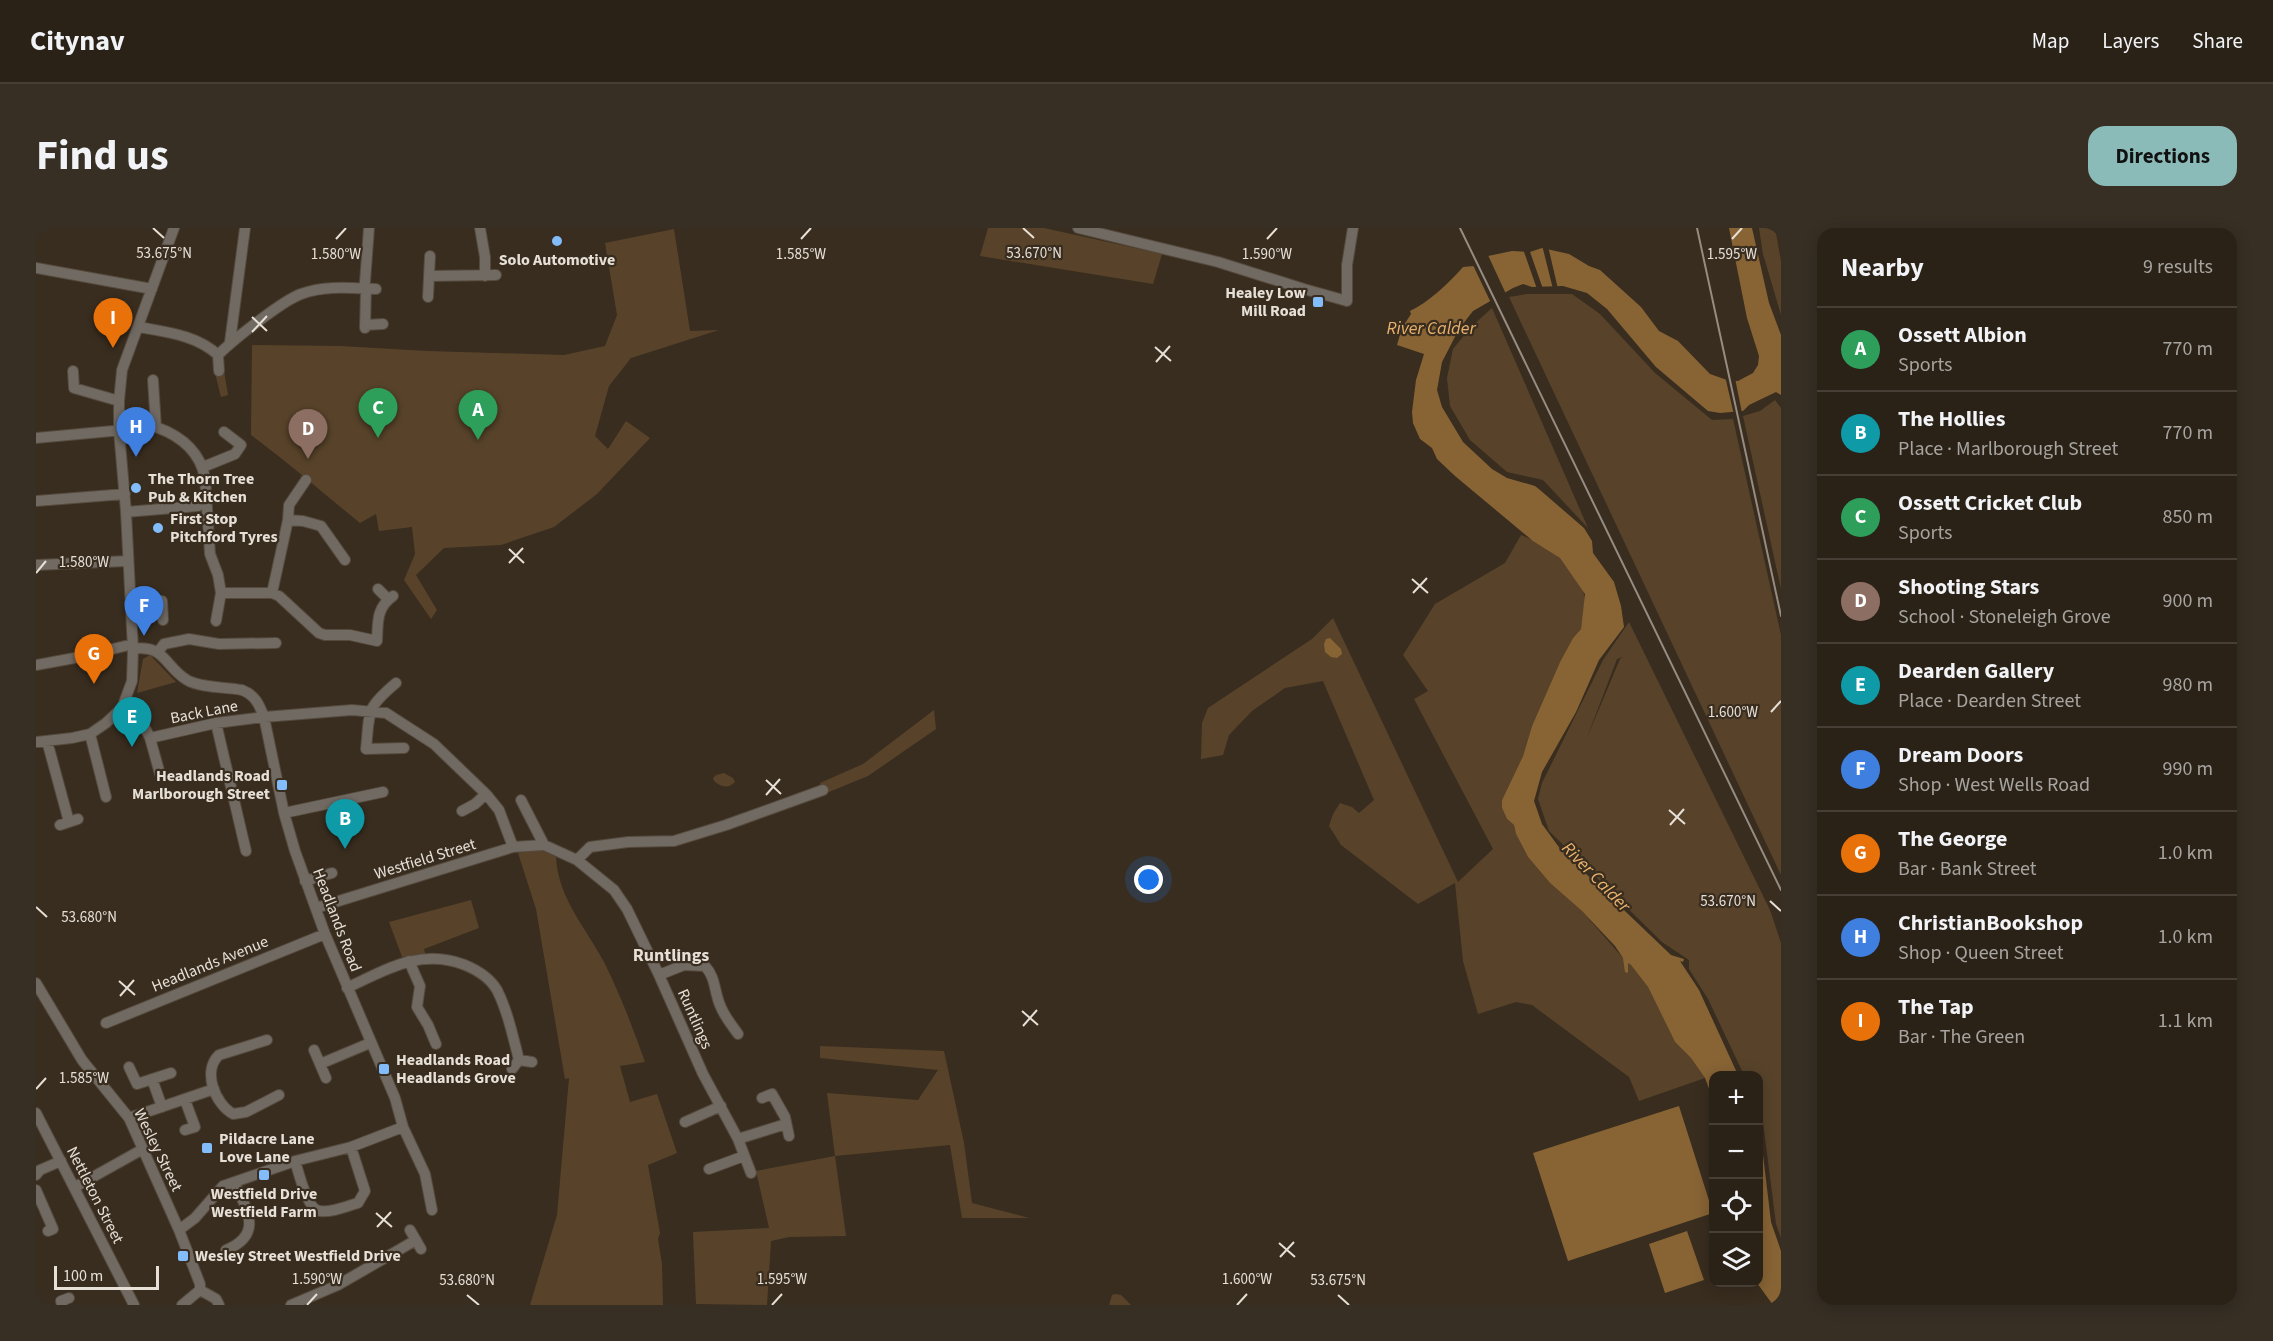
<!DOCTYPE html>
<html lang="en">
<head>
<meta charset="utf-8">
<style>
  :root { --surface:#2b2217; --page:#372f24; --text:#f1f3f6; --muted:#a6a4a1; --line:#473f36; --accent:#8bbbb9 }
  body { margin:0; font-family:"Source Sans 3",sans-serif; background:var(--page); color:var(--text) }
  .controls { position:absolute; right:18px; bottom:18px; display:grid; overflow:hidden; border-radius:12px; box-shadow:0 3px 15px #0003 }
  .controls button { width:54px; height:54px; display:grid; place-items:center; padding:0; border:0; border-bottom:2px solid var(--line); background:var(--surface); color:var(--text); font:30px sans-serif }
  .scale { position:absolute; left:18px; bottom:15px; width:105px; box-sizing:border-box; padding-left:6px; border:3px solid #e7e0d7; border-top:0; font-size:16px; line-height:21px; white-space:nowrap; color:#e7e0d7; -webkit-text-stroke:4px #392d1f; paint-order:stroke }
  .you { position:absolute; left:1113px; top:652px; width:21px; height:21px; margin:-15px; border:4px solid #fff; border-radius:50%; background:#1a73e8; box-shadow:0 0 0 9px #1a73e833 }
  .badge { display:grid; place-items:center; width:39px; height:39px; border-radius:50%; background:var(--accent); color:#fff; font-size:20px; font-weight:700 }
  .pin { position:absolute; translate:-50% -50px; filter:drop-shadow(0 2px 3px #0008) }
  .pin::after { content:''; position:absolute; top:32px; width:21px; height:18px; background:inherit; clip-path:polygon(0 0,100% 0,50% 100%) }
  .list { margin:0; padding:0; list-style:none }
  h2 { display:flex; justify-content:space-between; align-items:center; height:78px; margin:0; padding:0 24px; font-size:26px }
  h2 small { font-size:20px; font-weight:400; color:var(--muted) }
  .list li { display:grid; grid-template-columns:39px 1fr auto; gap:18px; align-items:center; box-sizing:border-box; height:84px; padding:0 24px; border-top:2px solid var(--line) }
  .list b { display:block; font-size:22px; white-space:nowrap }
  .list p { margin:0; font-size:20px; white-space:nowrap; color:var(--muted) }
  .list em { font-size:20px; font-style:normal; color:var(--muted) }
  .icon { flex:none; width:33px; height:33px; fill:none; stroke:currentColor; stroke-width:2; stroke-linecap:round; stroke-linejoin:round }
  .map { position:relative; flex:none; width:1745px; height:1077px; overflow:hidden; border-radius:18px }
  header { display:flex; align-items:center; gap:36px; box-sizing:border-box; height:84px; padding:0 30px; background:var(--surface); border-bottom:2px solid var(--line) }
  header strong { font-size:28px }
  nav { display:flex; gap:33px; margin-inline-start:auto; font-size:21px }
  .intro { display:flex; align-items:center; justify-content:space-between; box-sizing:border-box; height:144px; padding:0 36px }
  h1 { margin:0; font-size:42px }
  .button { padding:15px 27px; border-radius:18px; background:var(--accent); color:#111; font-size:21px; font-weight:700 }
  main { display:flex; gap:36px; padding:0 36px }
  aside { flex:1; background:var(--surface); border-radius:18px; box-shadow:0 3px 15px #0003 }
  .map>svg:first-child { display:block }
  .green { fill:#58432a; fill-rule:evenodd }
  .water { fill:#886435 }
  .pier { fill:#392d1f }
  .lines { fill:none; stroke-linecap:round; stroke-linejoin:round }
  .minor-casing { stroke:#554a3c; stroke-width:12 }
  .minor { stroke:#706a63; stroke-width:10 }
  .rail { stroke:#968c81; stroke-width:2 }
  .ticks { fill:none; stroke:#e7e0d7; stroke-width:2 }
  .poi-dot { fill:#83bcfb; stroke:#392d1f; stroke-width:2 }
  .labels { text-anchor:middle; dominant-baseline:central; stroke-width:4.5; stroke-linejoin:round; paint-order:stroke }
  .poi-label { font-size:16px; font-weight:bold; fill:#e7e0d7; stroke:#392d1f; text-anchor:start }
  .street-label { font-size:16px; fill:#e7e0d7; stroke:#392d1f }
  .water-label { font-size:18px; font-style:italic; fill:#eab26d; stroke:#392d1f }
  .neighbourhood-label { font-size:18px; font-weight:bold; fill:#e7e0d7; stroke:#392d1f }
  .ticks-label { font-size:15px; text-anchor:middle; fill:#e7e0d7; stroke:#392d1f; stroke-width:4.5; stroke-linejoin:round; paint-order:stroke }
</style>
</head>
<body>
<header>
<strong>Citynav</strong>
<nav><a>Map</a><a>Layers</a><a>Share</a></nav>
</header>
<div class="intro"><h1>Find us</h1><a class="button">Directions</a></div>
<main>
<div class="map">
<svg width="1745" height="1077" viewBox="0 0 1745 1077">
  <rect width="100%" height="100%" fill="#392d1f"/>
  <path class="green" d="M952 0H1008L1126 26 1117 56 944 28Z
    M1723 0H1739L1745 33V87L1727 26Z
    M638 1 654 103 683 102 595 130 573 158 559 208 572 221 590 193 614 210 561 266 518 299 465 317 408 320 380 347 401 382 395 391 368 352 379 326 376 299 343 303 340 286 324 295C287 265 253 235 215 207L216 117 304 118 391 123 528 127 569 118 581 87 569 15Z
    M1491 66H1536L1564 86 1619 145 1676 192 1697 191 1745 407V647L1473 69Z
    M1456 80 1552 300 1507 252 1471 244 1434 212 1414 178 1411 150 1417 121 1434 100Z
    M188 143 192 167 185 169 179 145Z
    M1739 172 1745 180V361L1707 188 1724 183Z
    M1485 307 1504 315 1524 330 1547 361 1549 372 1545 401 1537 410 1524 434 1496 498 1487 528 1466 572V580L1471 591 1478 597 1480 606 1492 629 1514 655 1546 683 1587 730 1595 737 1612 759 1639 814 1655 830 1669 850 1603 873 1593 849 1496 777 1480 774 1442 786 1427 733 1419 655 1382 676 1305 617 1293 598 1297 586 1304 575 1316 579 1323 585 1338 572 1287 453 1249 460 1216 483 1193 507 1187 527 1165 531 1166 495 1172 480 1276 411 1297 390 1422 654 1457 621 1378 471 1392 463 1367 427 1399 376 1469 335Z
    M1593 394 1734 682 1745 715V1010L1740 996 1726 886 1723 879 1722 848 1708 847 1672 771 1653 741V732L1626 714 1513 603 1502 571 1506 555 1567 432ZM1587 429 1584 431 1550 512 1581 431Z
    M114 427 140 454 101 465 107 431Z
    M898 482 900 501 832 548 788 566 784 555 827 536Z
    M688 545 697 550 699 554C692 561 685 559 678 553L677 550 680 547Z
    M492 623H507L520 629C522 670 550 700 568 734 584 766 597 800 609 834L584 838 594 874 621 866 641 925 612 937 624 1005 622 1011 626 1036 627 1077H494L521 987 533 850 529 851 500 681 482 625Z
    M435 672 443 700 388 721 390 729 368 734 353 694Z
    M784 818 908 823 928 915 936 975 993 990H926L914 917 799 928 810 1008 753 1009 735 1013 731 1077 660 1076 657 1004 733 1000 720 943 799 928 791 865 882 872 902 842 784 830Z
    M1080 1066 1085 1067 1095 1077H1073L1076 1067Z"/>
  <path class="water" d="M1693 0H1716L1733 75 1745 107V167L1740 164 1713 177 1707 183 1684 185 1672 183 1620 139 1571 81 1551 65 1527 58 1496 59 1487 56 1477 60 1437 83 1423 101 1406 134 1401 162 1406 179 1427 214 1456 241 1471 250 1499 258 1504 262 1548 300 1556 313 1557 325 1578 354 1585 378 1588 399 1563 432 1540 484 1506 544 1498 573 1506 596 1525 622 1635 727 1648 731 1647 734 1644 733 1663 762 1702 847 1678 848 1677 871 1669 850 1655 830 1639 814 1612 759 1595 737 1592 735V745L1589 744 1587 730 1579 718 1546 683 1514 655 1492 629 1480 606 1478 597 1471 591 1466 580V572L1487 528 1496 498 1524 434 1537 410 1545 401 1549 366 1524 330 1497 313 1419 248 1401 231 1396 220 1384 211 1377 195 1376 184 1380 152 1388 126 1361 117 1366 100 1375 86 1374 83C1393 74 1412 56 1427 39L1438 38 1452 28 1476 23 1494 24 1506 20 1533 26 1553 38 1564 42 1605 79 1623 103 1642 113 1674 146 1691 152 1702 153 1717 145 1722 137 1723 128 1711 90Z
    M1294 410 1305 421 1306 426 1301 430 1295 429 1289 424 1288 416 1290 411Z
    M1643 878 1677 985 1532 1033 1497 925Z
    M1723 893 1735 994 1745 1023V1077H1737L1721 1055 1722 1054Z
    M1651 1003 1668 1052 1629 1065 1613 1016Z"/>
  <path class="pier" d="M1506 17 1512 18 1522 61H1517Z
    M1487 21H1493L1507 61H1501Z
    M1451 25 1470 66 1456 77 1436 35Z
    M1689 148 1699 150 1706 185 1698 187Z"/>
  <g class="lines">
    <defs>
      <path id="minor" d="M444 0 449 29V48
        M1042 0 1182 34 1268 61 1311 73V37L1317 0
        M0 40 116 61
        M393 48 460 47
        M329 54 333 0
        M392 69 394 28
        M329 97 347 96
        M103 99C130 104 161 107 182 127L183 143
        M329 100 330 61
        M194 114 209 0
        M182 127C197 112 246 73 265 66 289 57 315 60 340 61
        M37 143 38 160 83 173
        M117 152 120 199
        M0 210 120 199C145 208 164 223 169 250L174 326 182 347 185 365 180 393
        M167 239 199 226 205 217 188 204
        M0 273 89 266
        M90 284 162 278
        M252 292 267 293 285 298 309 332
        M0 337 92 333
        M342 361 352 371
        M185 365H236L243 368 283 405 289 407H314L341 413C342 394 340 380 357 368
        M236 365 252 292 253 277 270 252
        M94 375 126 373 127 392
        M97 421C129 416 129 439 151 452 165 460 190 459 206 462 219 467 223 476 228 489L248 585 259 623 289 706 359 870 367 899 389 946 396 982
        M122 424 128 416 153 411 183 416 240 415
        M0 437 44 429 97 416
        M360 455C329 481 334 483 330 521L368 520
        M86 480 107 496 114 510 124 546
        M180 495 210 623
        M54 506 70 569
        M114 510 180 495 228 489 316 482 350 485 398 516 450 566 463 582 477 619
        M11 513 33 594
        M0 514 36 510 54 506 70 495 86 480 96 453 97 421 90 284 83 203V173L86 142 138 0
        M485 572 508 617
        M426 583 439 576 450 566
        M248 585 347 564
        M24 597 42 591
        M541 632 554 619 592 614 638 613 690 597 787 562
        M269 653 296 645
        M280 680 477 619 508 617 541 632 578 662 591 681 623 747 667 846 702 911 715 945
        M373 733 384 758 381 779 392 797 400 816
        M623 747 648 737 669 738C680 750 678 763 684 777 688 788 695 796 702 806
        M0 755 46 832 93 890 143 1002 164 1056V1062L146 1077
        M311 760C351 741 385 720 429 737 441 742 454 750 461 762 472 784 477 809 483 832
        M70 795 289 706
        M231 812 183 827C166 843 179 876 197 886L210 884 243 867
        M278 822 290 850
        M284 836 334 815
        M93 839 101 856 135 845
        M476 841 483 832 496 834
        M116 851 126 879
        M726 870 736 866 749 889 753 908
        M149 872 159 899 149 902
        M0 885 98 1077
        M93 890 178 861
        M649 894 685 878
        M702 911 750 896
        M259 933C263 945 271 982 284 983 295 985 311 978 322 975L329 963 315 919
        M673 941 708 928
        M0 947 4 942 25 933
        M39 959 107 921
        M0 962 17 1001 12 1003
        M143 1002 159 990 187 958 259 933 315 919 367 899
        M374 1002 385 1021
        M190 1022C228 1006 211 982 198 954
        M164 1062 180 1071 183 1077
        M26 1077 25 1073 33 1070
        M255 1077 302 1057 380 1012"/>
    </defs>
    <use href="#minor" class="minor-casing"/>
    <use href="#minor" class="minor"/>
    <path class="rail" d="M1424 0 1745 662
      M1661 0 1745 388"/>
  </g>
  <path class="ticks" d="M117 0 128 10M987 0 998 10M300 11 310 0M765 11 775 0M1231 11 1241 0M1696 11 1706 0M216 89 231 103M216 104 231 88M1119 119 1135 133M1120 134 1134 118M473 321 488 335M473 335 487 320M0 345 10 333M1376 351 1392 365M1377 365 1391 350M1735 484 1745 473M730 552 745 566M730 567 744 551M1633 582 1649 596M1634 597 1648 581M1734 673 1745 683M0 679 11 689M83 753 99 767M84 768 98 752M986 783 1002 797M987 798 1001 782M0 861 10 850M340 985 356 999M341 999 355 984M1243 1015 1259 1029M1244 1029 1258 1014M431 1067 443 1077M1302 1067 1313 1077M271 1077 281 1066M736 1077 746 1066M1201 1077 1211 1066"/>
  <g class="poi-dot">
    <circle cx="521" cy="13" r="6"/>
    <rect x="1276" y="68" width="12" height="12" rx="3"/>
    <circle cx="100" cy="260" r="6"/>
    <circle cx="122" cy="300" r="6"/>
    <rect x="240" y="551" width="12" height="12" rx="3"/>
    <rect x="342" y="835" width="12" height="12" rx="3"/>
    <rect x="165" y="914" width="12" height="12" rx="3"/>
    <rect x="222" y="941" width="12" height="12" rx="3"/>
    <rect x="141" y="1022" width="12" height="12" rx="3"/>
  </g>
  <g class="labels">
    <g class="poi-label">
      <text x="521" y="32" text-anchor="middle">Solo Automotive</text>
      <text x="1270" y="65" text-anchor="end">Healey Low<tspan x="1270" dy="18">Mill Road</tspan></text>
      <text x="112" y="251">The Thorn Tree<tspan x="112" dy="18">Pub &amp; Kitchen</tspan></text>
      <text x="134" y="291">First Stop<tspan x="134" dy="18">Pitchford Tyres</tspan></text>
      <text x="234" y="548" text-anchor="end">Headlands Road<tspan x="234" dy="18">Marlborough Street</tspan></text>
      <text x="360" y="832">Headlands Road<tspan x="360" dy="18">Headlands Grove</tspan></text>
      <text x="183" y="911">Pildacre Lane<tspan x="183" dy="18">Love Lane</tspan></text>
      <text x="228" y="966" text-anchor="middle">Westfield Drive<tspan x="228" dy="18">Westfield Farm</tspan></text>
      <text x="159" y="1028">Wesley Street Westfield Drive</text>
    </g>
    <g class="street-label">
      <text transform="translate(168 484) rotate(-11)">Back Lane</text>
      <text transform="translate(389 631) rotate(-17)">Westfield Street</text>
      <text transform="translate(301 692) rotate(69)">Headlands Road</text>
      <text transform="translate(174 736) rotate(-22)">Headlands Avenue</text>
      <text transform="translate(659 791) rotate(66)">Runtlings</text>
      <text transform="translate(122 922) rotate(64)">Wesley Street</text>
      <text transform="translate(59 967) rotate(63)">Nettleton Street</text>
    </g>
    <g class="water-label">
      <text x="1395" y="100">River Calder</text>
      <text transform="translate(1560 649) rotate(46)">River Calder</text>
    </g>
    <g class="neighbourhood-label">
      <text x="635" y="727">Runtlings</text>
    </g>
  </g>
  <g class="ticks-label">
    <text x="128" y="30">53.675°N</text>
    <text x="998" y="30">53.670°N</text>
    <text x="300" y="31">1.580°W</text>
    <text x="765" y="31">1.585°W</text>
    <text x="1231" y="31">1.590°W</text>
    <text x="1696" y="31">1.595°W</text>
    <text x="48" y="339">1.580°W</text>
    <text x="1697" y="489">1.600°W</text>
    <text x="1692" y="678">53.670°N</text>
    <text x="53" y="694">53.680°N</text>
    <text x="48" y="855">1.585°W</text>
    <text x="281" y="1056">1.590°W</text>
    <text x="746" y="1056">1.595°W</text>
    <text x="1211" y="1056">1.600°W</text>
    <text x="431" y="1057">53.680°N</text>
    <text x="1302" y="1057">53.675°N</text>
  </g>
</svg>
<div class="controls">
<button>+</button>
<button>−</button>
<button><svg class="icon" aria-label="locate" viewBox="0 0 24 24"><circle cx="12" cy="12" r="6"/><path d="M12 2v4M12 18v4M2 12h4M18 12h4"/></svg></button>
<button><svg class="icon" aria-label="layers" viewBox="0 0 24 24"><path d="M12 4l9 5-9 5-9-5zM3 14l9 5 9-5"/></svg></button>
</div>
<div class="scale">100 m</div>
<div class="you"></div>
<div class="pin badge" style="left:442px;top:212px;background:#2e9e5b">A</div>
<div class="pin badge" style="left:309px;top:621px;background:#0f9aa8">B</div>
<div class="pin badge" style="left:342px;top:210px;background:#2e9e5b">C</div>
<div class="pin badge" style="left:272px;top:231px;background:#8d6e63">D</div>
<div class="pin badge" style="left:96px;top:519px;background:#0f9aa8">E</div>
<div class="pin badge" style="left:108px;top:408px;background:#3f7fe0">F</div>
<div class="pin badge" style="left:58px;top:456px;background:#e8710a">G</div>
<div class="pin badge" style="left:100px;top:229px;background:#3f7fe0">H</div>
<div class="pin badge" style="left:77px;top:120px;background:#e8710a">I</div>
</div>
<aside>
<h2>Nearby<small>9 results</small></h2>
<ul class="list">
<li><span class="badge" style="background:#2e9e5b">A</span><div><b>Ossett Albion</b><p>Sports</p></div><em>770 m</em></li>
<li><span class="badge" style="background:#0f9aa8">B</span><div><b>The Hollies</b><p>Place · Marlborough Street</p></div><em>770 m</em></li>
<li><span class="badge" style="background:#2e9e5b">C</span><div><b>Ossett Cricket Club</b><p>Sports</p></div><em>850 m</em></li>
<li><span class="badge" style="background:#8d6e63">D</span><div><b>Shooting Stars</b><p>School · Stoneleigh Grove</p></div><em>900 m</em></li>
<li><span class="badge" style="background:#0f9aa8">E</span><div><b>Dearden Gallery</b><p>Place · Dearden Street</p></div><em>980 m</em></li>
<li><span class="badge" style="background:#3f7fe0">F</span><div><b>Dream Doors</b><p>Shop · West Wells Road</p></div><em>990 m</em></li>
<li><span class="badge" style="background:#e8710a">G</span><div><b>The George</b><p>Bar · Bank Street</p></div><em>1.0 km</em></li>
<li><span class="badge" style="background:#3f7fe0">H</span><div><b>ChristianBookshop</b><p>Shop · Queen Street</p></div><em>1.0 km</em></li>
<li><span class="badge" style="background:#e8710a">I</span><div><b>The Tap</b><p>Bar · The Green</p></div><em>1.1 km</em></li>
</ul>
</aside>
</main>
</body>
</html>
